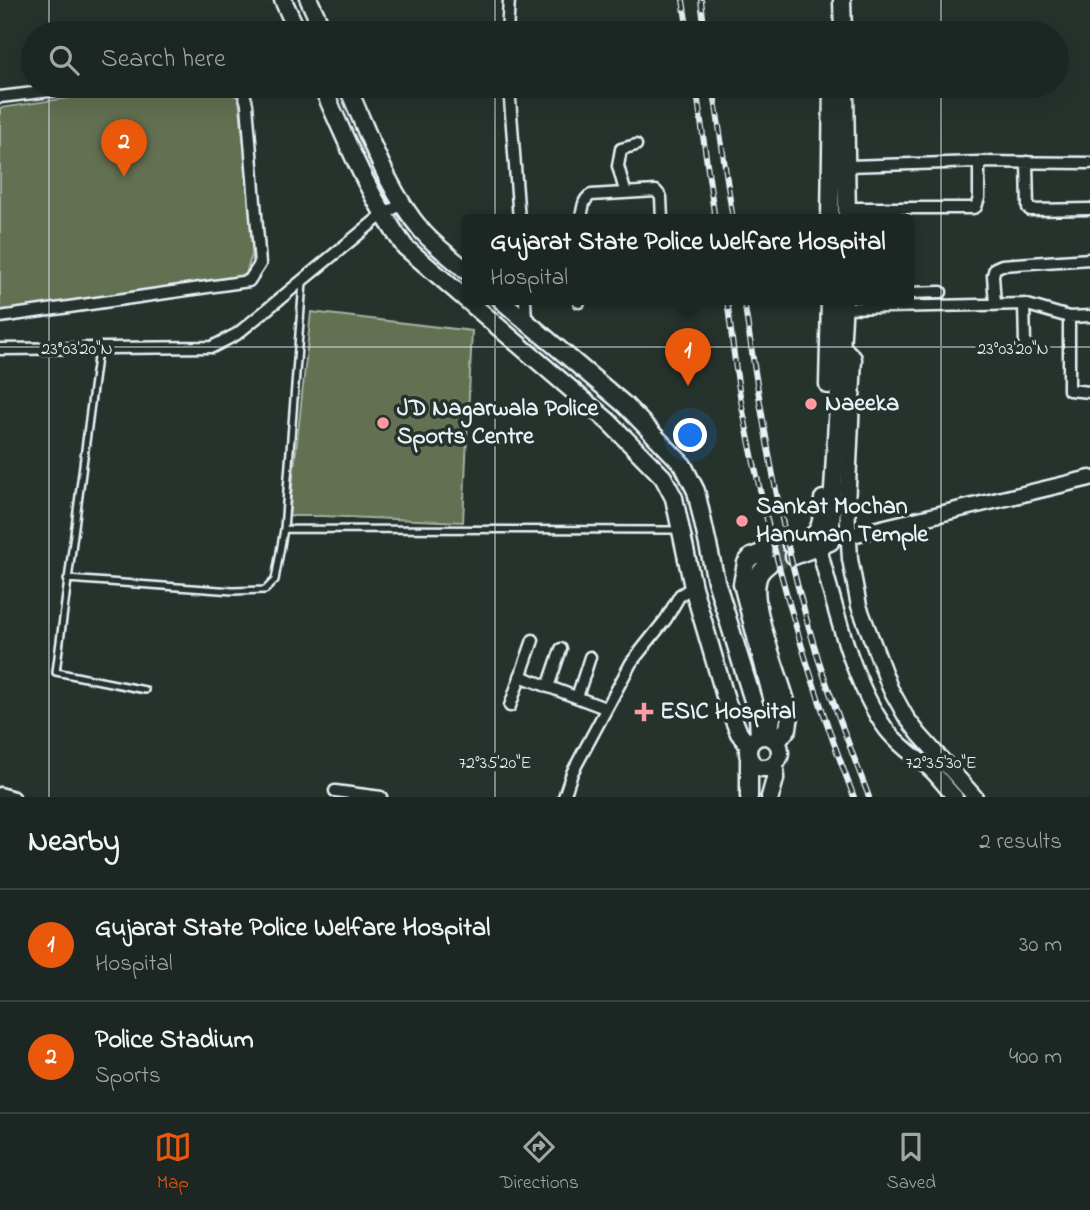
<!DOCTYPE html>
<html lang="en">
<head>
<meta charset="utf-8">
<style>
  :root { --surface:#1c2622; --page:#29322f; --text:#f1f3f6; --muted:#a0a5a5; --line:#3a4340; --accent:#ea580c }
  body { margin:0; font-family:"Indie Flower",sans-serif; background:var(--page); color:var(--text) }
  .you { position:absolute; left:691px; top:436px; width:24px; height:24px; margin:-18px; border:5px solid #fff; border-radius:50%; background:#1a73e8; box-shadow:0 0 0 10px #1a73e833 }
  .badge { display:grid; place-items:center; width:46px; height:46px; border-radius:50%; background:var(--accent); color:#fff; font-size:23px; font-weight:700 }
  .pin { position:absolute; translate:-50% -58px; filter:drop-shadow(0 2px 4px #0008) }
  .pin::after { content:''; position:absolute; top:37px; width:24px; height:21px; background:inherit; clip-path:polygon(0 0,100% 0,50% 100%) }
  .popup { position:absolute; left:462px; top:214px; width:452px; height:91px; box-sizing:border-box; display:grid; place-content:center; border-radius:7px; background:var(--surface); filter:drop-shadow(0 2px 5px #0005); font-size:23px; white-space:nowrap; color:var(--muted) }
  .popup b { font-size:26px; color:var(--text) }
  .popup::after { content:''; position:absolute; left:50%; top:100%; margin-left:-14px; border:14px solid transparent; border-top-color:var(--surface) }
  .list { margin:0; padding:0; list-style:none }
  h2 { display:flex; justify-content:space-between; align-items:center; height:91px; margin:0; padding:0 28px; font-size:30px }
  h2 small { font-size:23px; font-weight:400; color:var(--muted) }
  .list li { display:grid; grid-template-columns:46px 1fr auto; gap:21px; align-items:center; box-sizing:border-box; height:112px; padding:0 28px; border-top:2px solid var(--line) }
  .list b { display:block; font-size:26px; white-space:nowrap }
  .list p { margin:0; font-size:23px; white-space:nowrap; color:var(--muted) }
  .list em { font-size:23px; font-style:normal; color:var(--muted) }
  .icon { flex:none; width:38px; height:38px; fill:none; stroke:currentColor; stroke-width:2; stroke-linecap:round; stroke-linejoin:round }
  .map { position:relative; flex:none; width:1090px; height:797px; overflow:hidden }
  .search { position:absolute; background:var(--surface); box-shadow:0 7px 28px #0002; left:21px; right:21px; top:21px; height:77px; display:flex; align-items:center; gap:18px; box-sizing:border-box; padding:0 24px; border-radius:38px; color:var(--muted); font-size:26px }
  .sheet { height:315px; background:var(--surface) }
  nav { display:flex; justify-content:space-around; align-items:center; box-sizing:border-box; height:98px; border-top:2px solid var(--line); background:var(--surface); font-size:19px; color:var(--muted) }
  nav a { display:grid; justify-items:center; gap:4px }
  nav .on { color:var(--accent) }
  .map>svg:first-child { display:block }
  .green { fill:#647051; stroke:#a6b0a4; stroke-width:2 }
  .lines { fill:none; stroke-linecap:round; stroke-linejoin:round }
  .primary-tunnel { stroke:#43504b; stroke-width:16; stroke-dasharray:16 8; stroke-linecap:butt }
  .lane-casing { stroke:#e8f1f8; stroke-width:10 }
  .street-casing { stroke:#e8f1f8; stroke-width:15 }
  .secondary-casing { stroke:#e8f1f8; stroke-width:19 }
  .primary-casing { stroke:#e8f1f8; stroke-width:21 }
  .lane { stroke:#26332d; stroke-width:5 }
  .street { stroke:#26332d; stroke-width:10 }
  .secondary { stroke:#26332d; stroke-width:14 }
  .primary { stroke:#26332d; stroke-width:16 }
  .rail-casing { stroke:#e8f1f8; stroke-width:6 }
  .rail { stroke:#26332d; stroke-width:3.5; stroke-dasharray:10; stroke-linecap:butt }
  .ticks { fill:none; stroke:#e8f1f8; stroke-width:2; stroke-opacity:0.45 }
  .poi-dot { fill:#ff9aa2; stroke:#26332d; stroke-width:2.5 }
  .labels { text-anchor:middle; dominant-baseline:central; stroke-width:7; stroke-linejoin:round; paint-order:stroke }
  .poi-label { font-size:24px; font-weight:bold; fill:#e8f1f8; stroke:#26332d; text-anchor:start }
  .ticks-label { font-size:18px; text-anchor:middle; fill:#e8f1f8; stroke:#26332d; stroke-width:7; stroke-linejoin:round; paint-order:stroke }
</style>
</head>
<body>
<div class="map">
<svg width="1090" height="797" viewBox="0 0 1090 797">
  <rect width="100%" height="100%" fill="#26332d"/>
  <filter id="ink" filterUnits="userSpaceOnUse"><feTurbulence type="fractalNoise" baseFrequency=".0143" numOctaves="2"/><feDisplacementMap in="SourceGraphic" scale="14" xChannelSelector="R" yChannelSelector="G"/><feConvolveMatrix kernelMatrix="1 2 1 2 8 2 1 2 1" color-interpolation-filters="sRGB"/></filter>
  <g filter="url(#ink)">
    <path class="green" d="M149 86H223L239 99 255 245 244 280 0 313V108Z
      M311 312 472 331 463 522 322 516H289Z"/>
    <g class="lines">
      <path class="primary-tunnel" d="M766 551 791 545
        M769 564 794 556"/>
      <defs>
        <path id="lane" d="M303 282 284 529 677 530
          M98 350 56 672 145 690
          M67 579 233 591 265 590 275 580 284 529"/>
        <path id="street" d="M507 33 509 0
          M509 86 519 220
          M0 97 92 86
          M1027 162 1028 208 1030 210 1090 209
          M847 166 979 162 1090 163
          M625 191 618 166 621 149 636 145
          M847 208H973L976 207 979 198V162
          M847 215H885
          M580 220C584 210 581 201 591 195L656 191 661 197 662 220
          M908 293 941 292
          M525 300 526 321
          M579 302V300
          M1024 304 1025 344
          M995 305 993 275 995 268 1002 265 1090 259
          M843 308 1024 304 1069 317 1090 316
          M0 317 249 281 260 264 247 104 242 86
          M1069 317V390L1090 392
          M0 349 212 347 237 334 382 215 402 204
          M520 676 605 708
          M548 687 561 649
          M577 697 590 657
          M510 706 533 640
          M335 791 381 797
          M0 793 14 797
          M564 797 572 773 631 663 666 619 680 595 693 587"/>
        <path id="secondary" d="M834 345H841L854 358 847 506 850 559 859 606 890 688 906 717 919 734 975 797
          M848 536 1090 478
          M819 548C834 604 852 682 886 729 898 745 915 756 930 769 939 777 946 788 955 797"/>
        <path id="primary" d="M283 0 298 33
          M309 0 324 33
          M842 0 843 33
          M322 86C347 142 369 197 405 247L608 421 663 477 674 498 693 587 727 703 739 733 748 745
          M347 86C369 135 387 190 422 231 435 246 453 259 468 272
          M845 86 847 220
          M830 220 832 86
          M501 300 625 405 683 465 696 491 716 581 758 717 759 736
          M828 385 830 300
          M791 545C821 538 822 527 823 499
          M766 551 751 557 746 563 742 584 774 705 769 736
          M794 556 830 542 844 300
          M769 564C763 569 758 573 757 582 751 611 783 683 790 716L788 728 777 742
          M748 752a16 16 0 1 1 32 0a16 16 0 1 1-32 0Z
          M749 797V760
          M770 797 775 779V764"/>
      </defs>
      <use href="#lane" class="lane-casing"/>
      <use href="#street" class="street-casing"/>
      <use href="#secondary" class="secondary-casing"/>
      <use href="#primary" class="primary-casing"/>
      <use href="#lane" class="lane"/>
      <use href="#street" class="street"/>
      <use href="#secondary" class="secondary"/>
      <use href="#primary" class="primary"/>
      <defs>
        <path id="rail" d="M683 0 688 33
          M701 0 705 33
          M696 86 715 220
          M713 86 733 220
          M727 300C732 335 735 371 742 406 768 539 805 671 854 797
          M744 300C762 421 782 544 819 661 834 707 852 752 869 797"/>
      </defs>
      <use href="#rail" class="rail-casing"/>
      <use href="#rail" class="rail"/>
    </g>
  </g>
  <path class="ticks" d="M49 0V33M495 0V33M941 0V33M49 86V797M495 86V797M941 86V797M0 347H1090"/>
  <g class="poi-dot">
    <circle cx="811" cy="404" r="7"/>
    <circle cx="383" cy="423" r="7"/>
    <circle cx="742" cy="521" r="7"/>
    <path d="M640.5 701.5h7v7h7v7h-7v7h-7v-7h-7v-7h7z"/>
  </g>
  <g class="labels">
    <g class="poi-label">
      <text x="825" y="404">Naeeka</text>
      <text x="397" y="409">JD Nagarwala Police<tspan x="397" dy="28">Sports Centre</tspan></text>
      <text x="756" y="507">Sankat Mochan<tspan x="756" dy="28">Hanuman Temple</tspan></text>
      <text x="660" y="712">ESIC Hospital</text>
    </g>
  </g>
  <g class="ticks-label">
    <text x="77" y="354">23°03'20"N</text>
    <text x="1013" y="354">23°03'20"N</text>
    <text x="495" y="768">72°35'20"E</text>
    <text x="941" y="768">72°35'30"E</text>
  </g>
</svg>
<div class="you"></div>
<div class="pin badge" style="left:688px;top:386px">1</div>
<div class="popup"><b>Gujarat State Police Welfare Hospital</b>Hospital</div>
<div class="pin badge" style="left:124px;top:177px">2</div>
<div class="search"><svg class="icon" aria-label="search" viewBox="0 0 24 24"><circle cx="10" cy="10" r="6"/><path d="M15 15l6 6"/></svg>Search here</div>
</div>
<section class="sheet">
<h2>Nearby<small>2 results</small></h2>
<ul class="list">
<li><span class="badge">1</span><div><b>Gujarat State Police Welfare Hospital</b><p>Hospital</p></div><em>30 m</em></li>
<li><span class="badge">2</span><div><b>Police Stadium</b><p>Sports</p></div><em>400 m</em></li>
</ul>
</section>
<nav>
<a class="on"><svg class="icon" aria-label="map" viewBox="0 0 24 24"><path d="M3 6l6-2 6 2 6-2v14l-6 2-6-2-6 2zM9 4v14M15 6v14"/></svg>Map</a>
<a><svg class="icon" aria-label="directions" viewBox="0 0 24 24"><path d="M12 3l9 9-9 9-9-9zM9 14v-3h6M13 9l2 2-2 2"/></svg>Directions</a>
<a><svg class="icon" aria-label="saved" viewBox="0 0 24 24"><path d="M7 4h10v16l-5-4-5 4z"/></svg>Saved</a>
</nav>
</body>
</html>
